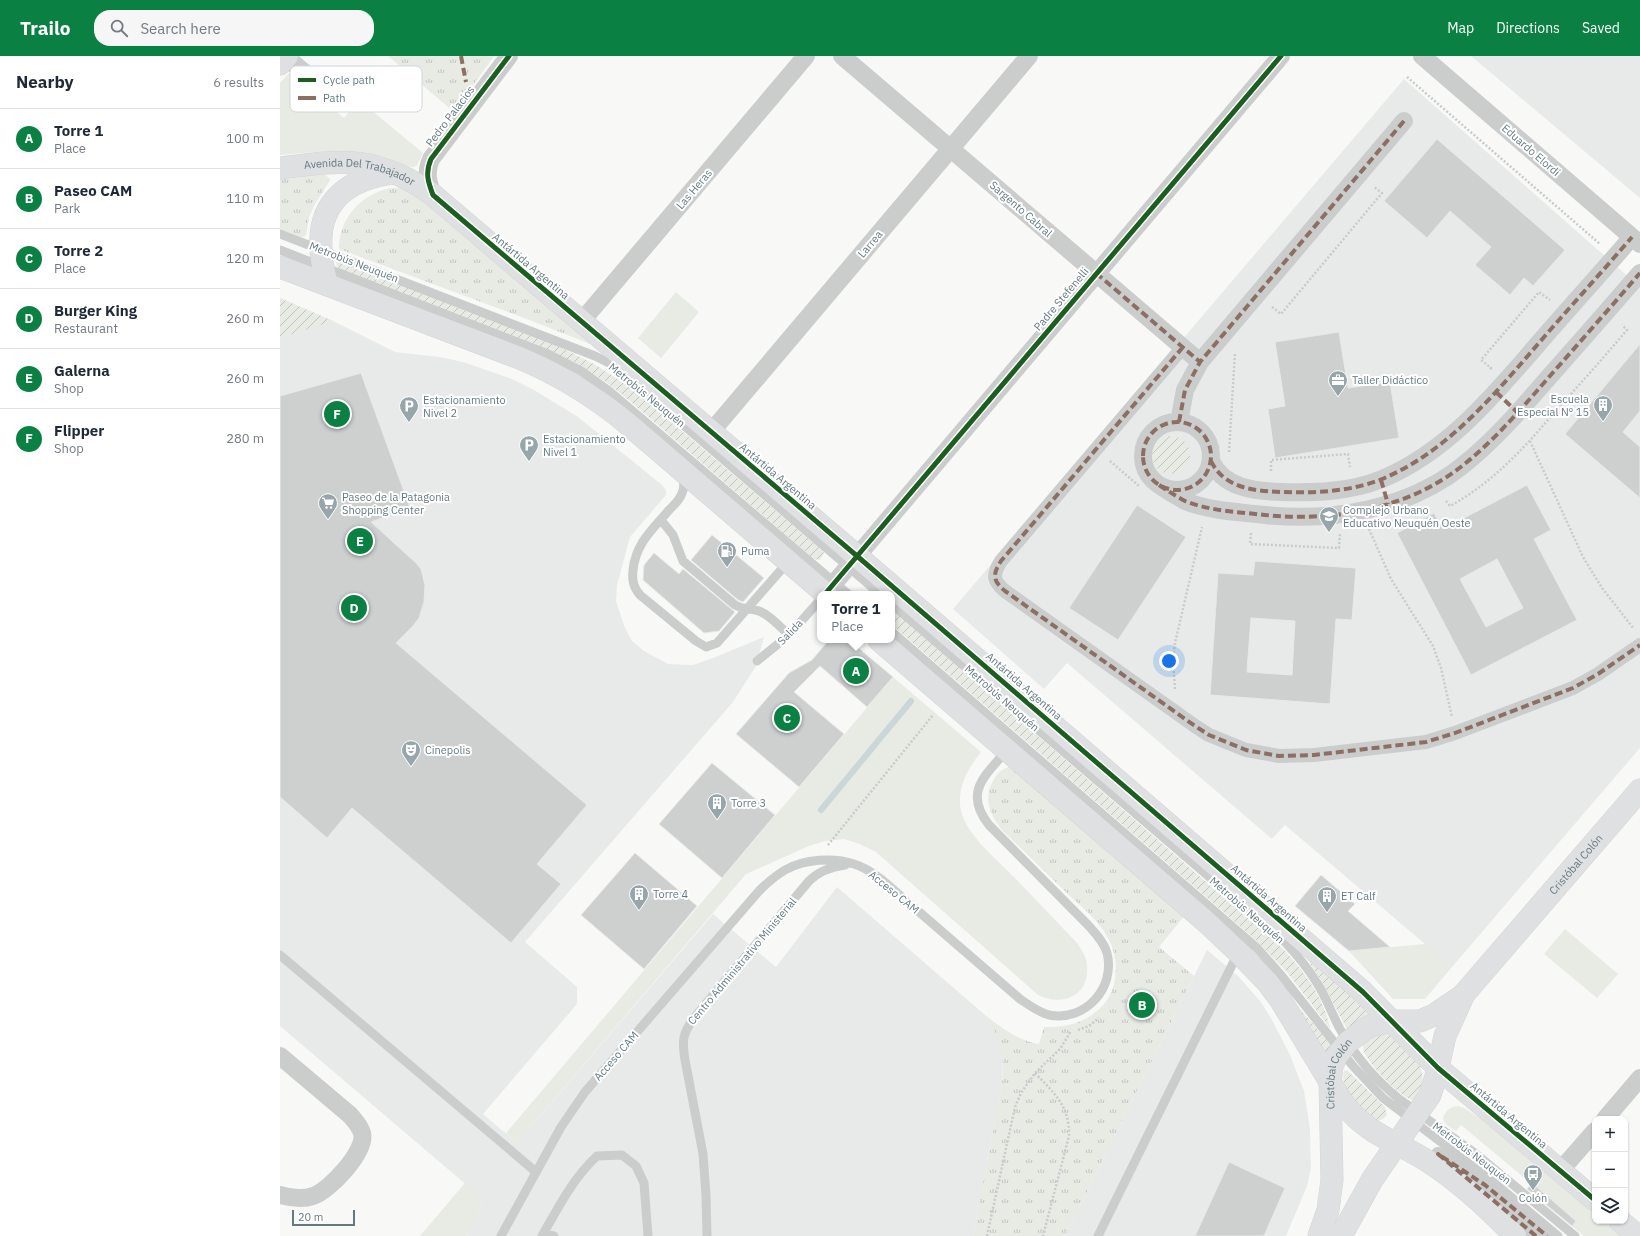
<!DOCTYPE html>
<html lang="en">
<head>
<meta charset="utf-8">
<style>
  :root { --surface:#fff; --page:#f6f6f7; --text:#1f2937; --muted:#747a83; --line:#e0e1e3; --accent:#0b8043 }
  body { margin:0; font-family:"IBM Plex Sans",sans-serif; background:var(--page); color:var(--text) }
  .controls { position:absolute; right:12px; bottom:12px; display:grid; overflow:hidden; border-radius:8px; box-shadow:0 1px 3px #0004 }
  .controls button { width:36px; height:36px; display:grid; place-items:center; padding:0; border:0; border-bottom:1px solid var(--line); background:var(--surface); color:var(--text); font:20px sans-serif }
  .scale { position:absolute; left:12px; bottom:10px; width:63px; box-sizing:border-box; padding-left:4px; border:2px solid #637a82; border-top:0; font-size:11px; line-height:14px; white-space:nowrap; color:#637a82; -webkit-text-stroke:3px #fff; paint-order:stroke }
  .you { position:absolute; left:889px; top:605px; width:14px; height:14px; margin:-10px; border:3px solid #fff; border-radius:50%; background:#1a73e8; box-shadow:0 0 0 6px #1a73e833 }
  .badge { display:grid; place-items:center; width:26px; height:26px; border-radius:50%; background:var(--accent); color:#fff; font-size:13px; font-weight:700 }
  .pin { position:absolute; translate:-50% -50%; border:2px solid #fff; box-shadow:0 1px 4px #0006 }
  .popup { position:absolute; left:537px; top:535px; width:78px; height:52px; box-sizing:border-box; display:grid; place-content:center; border-radius:8px; background:var(--surface); filter:drop-shadow(0 1px 3px #0005); font-size:13px; white-space:nowrap; color:var(--muted) }
  .popup b { font-size:15px; color:var(--text) }
  .popup::after { content:''; position:absolute; left:50%; top:100%; margin-left:-8px; border:8px solid transparent; border-top-color:var(--surface) }
  .list { margin:0; padding:0; list-style:none }
  h2 { display:flex; justify-content:space-between; align-items:center; height:52px; margin:0; padding:0 16px; font-size:17px }
  h2 small { font-size:13px; font-weight:400; color:var(--muted) }
  .list li { display:grid; grid-template-columns:26px 1fr auto; gap:12px; align-items:center; box-sizing:border-box; height:60px; padding:0 16px; border-top:1px solid var(--line) }
  .list b { display:block; font-size:15px; white-space:nowrap }
  .list p { margin:0; font-size:13px; white-space:nowrap; color:var(--muted) }
  .list em { font-size:13px; font-style:normal; color:var(--muted) }
  .icon { flex:none; width:22px; height:22px; fill:none; stroke:currentColor; stroke-width:2; stroke-linecap:round; stroke-linejoin:round }
  .map { position:relative; flex:none; width:1360px; height:1180px; overflow:hidden }
  header { display:flex; align-items:center; gap:24px; box-sizing:border-box; height:56px; padding:0 20px; background:var(--accent); color:#fff }
  header strong { font-size:19px }
  nav { display:flex; gap:22px; margin-inline-start:auto; font-size:14px }
  .search { width:280px; height:36px; background:var(--page); display:flex; align-items:center; gap:10px; box-sizing:border-box; padding:0 14px; border-radius:16px; color:var(--muted); font-size:15px }
  main { display:flex }
  aside { flex:1; background:var(--surface) }
  .map>svg:first-child { display:block }
  .built { fill:#e8eae9 }
  .grass { fill:#e8eae4 }
  .park { fill:url(#park-tufts) }
  .garden { fill:url(#garden-furrows) }
  .lines { fill:none; stroke-linecap:round; stroke-linejoin:round }
  .stream { stroke:#cad6d7; stroke-width:6 }
  .building { fill:#ced0d0; stroke:#e8e8e7; fill-rule:evenodd }
  .secondary-casing { stroke:#d4d5d5; stroke-width:23 }
  .primary-casing { stroke:#d4d5d5; stroke-width:23 }
  .path { stroke:#c9cacb; stroke-width:2.5; stroke-dasharray:2 2; stroke-linecap:butt }
  .service { stroke:#cbcdcd; stroke-width:9 }
  .pedestrian { stroke:#cbcdcd; stroke-width:14 }
  .minor { stroke:#cbcdcd; stroke-width:18 }
  .secondary { stroke:#dfe0e1; stroke-width:22 }
  .primary { stroke:#dfe0e1; stroke-width:22 }
  .quiet { stroke:#8d6e63; stroke-width:4; stroke-dasharray:8 4; stroke-linecap:butt }
  .cycleway-casing { stroke:#fff; stroke-width:8 }
  .cycleway { stroke:#1b5e20; stroke-width:5 }
  .labels { text-anchor:middle; dominant-baseline:central; stroke-width:4; stroke-linejoin:round; paint-order:stroke }
  .street-label { font-size:11px; fill:#637a82; stroke:#fff }
  .poi-label { font-size:11px; fill:#637a82; stroke:#fff; text-anchor:start }
  .key { fill:#fff; stroke:#d0d7da; stroke-width:1 }
  .key-label { font-size:11px; fill:#637a82 }
</style>
</head>
<body>
<header>
<strong>Trailo</strong>
<div class="search"><svg class="icon" aria-label="search" viewBox="0 0 24 24"><circle cx="10" cy="10" r="6"/><path d="M15 15l6 6"/></svg>Search here</div>
<nav><a>Map</a><a>Directions</a><a>Saved</a></nav>
</header>
<main>
<aside>
<h2>Nearby<small>6 results</small></h2>
<ul class="list">
<li><span class="badge">A</span><div><b>Torre 1</b><p>Place</p></div><em>100 m</em></li>
<li><span class="badge">B</span><div><b>Paseo CAM</b><p>Park</p></div><em>110 m</em></li>
<li><span class="badge">C</span><div><b>Torre 2</b><p>Place</p></div><em>120 m</em></li>
<li><span class="badge">D</span><div><b>Burger King</b><p>Restaurant</p></div><em>260 m</em></li>
<li><span class="badge">E</span><div><b>Galerna</b><p>Shop</p></div><em>260 m</em></li>
<li><span class="badge">F</span><div><b>Flipper</b><p>Shop</p></div><em>280 m</em></li>
</ul>
</aside>
<div class="map">
<svg width="1360" height="1180" viewBox="0 0 1360 1180">
  <defs>
    <pattern id="park-tufts" width="24" height="20" patternUnits="userSpaceOnUse"><rect width="24" height="20" fill="#e8eae4"/><path d="M3 7l-1-3M5 7V3M7 7l1-3M15 17l-1-3M17 17v-4M19 17l1-3" fill="none" stroke="#c0c3be"/></pattern>
    <pattern id="garden-furrows" width="10" height="10" patternUnits="userSpaceOnUse"><rect width="10" height="10" fill="#e8eae4"/><path d="M-1 1l2-2M0 10L10 0M9 11l2-2" fill="none" stroke="#c0c3be"/></pattern>
  </defs>
  <rect width="100%" height="100%" fill="#f8f8f7"/>
  <path class="built" d="M1191 0H1360V142L1229 32Z
    M1124 23 1360 231V692L1172 911 1005 769 992 783 787 607 764 633 673 553Z
    M0 242 53 265 115 296 160 301 183 306 232 323 254 334 298 361 382 429 386 434V439L350 481 337 529 336 545 345 572 352 585 364 595 388 608 413 609 433 602 484 581 476 610 453 646 245 886 297 931V948L203 1058 237 1087 433 858 496 911 557 831 705 959 714 972 720 985 723 1000 722 1027 693 1180H186L194 1168 203 1143 0 970Z
    M927 894 958 920 980 945 991 962 1010 999 1024 1035 1030 1073 1031 1112 1027 1130 1006 1180H785Z"/>
  <path class="grass" d="M10 16 64 62 79 44 143 97 137 109 134 111H130L109 102 88 97 33 96 0 99V27Z
    M396 236 419 256 381 302 358 282Z
    M613 621 701 696C688 712 676 733 681 755 686 778 717 804 734 821 755 843 776 865 797 887 802 894 807 902 807 910 810 940 781 951 758 939L596 796 580 788 564 783 545 785 529 790 466 818 237 1087 226 1077Z
    M1285 873 1338 918 1317 942 1264 898Z
    M1145 888 1172 911 1145 943H1113L1069 895Z
    M1178 1050 1184 1052 1201 1063 1315 1158V1165H1324L1342 1180H1304L1292 1170 1296 1165 1181 1069 1176 1075 1167 1069 1163 1064C1164 1055 1170 1051 1178 1050Z
    M185 1127 203 1143 194 1168 186 1180H140Z"/>
  <path class="park" d="M108 0H214L174 56Z
    M44 118 50 123 49 126 35 148 29 161 26 179 24 181H21L0 173V119Z
    M111 132H120L139 139 328 295 252 265 59 193C59 162 81 138 111 132Z
    M729 711H733L905 859 879 891 914 920 785 1180H693L722 1027C725 999 721 983 705 959 722 972 738 985 759 988L764 971C788 972 808 966 824 948 839 931 839 901 828 882 819 865 803 852 789 839 767 818 746 797 724 776 711 761 702 743 713 725 717 718 721 713 729 711Z"/>
  <path class="garden" d="M56 206H62L278 290 314 308 350 331 542 494 544 497 540 504 534 503 344 340 326 326 293 306 60 213 57 210Z
    M0 242 53 265 0 282Z
    M872 399a19 19 0 1 1 38 0a19 19 0 1 1-38 0Z
    M612 553 1002 892C1024 915 1043 940 1050 972L1007 916 977 885 612 569Z
    M1019 890 1098 958 1067 973 1042 926Z
    M1003 934 1051 988 1046 999Z
    M1106 977C1115 982 1132 997 1138 1006 1145 1017 1144 1037 1134 1044 1122 1044 1084 1004 1083 992 1082 987 1087 983 1090 979Z
    M1067 1014 1105 1051 1107 1059 1103 1063 1097 1065C1084 1058 1058 1032 1064 1016Z"/>
  <g class="lines">
    <path class="stream" d="M541 754 631 645"/>
  </g>
  <path class="building" d="M1157 83 1285 194 1253 230 1244 222 1230 239 1195 209 1211 191 1170 155 1147 182 1104 145Z
    M1059 276 1068 332 1110 326 1119 382 995 402 988 353 1005 350 995 286Z
    M1360 288V355L1343 376 1360 391V442L1285 378Z
    M81 317 130 452 91 466 136 507 141 513 145 529 144 546 139 562 133 570 116 587 307 749 257 808 281 828 231 887 72 752 47 782 0 741V340Z
    M1247 429 1271 474 1254 483 1297 564 1191 619 1117 477 1154 457 1163 473ZM1217 503 1243 552 1206 571 1180 523Z
    M857 449 906 481 838 584 789 552Z
    M432 479 484 522 463 546 458 544 411 504Z
    M374 497 399 518 403 513 455 556 439 575 424 577 363 524 364 509Z
    M975 505 1076 512 1072 564 1056 563 1050 648 930 639 938 517 973 519ZM971 562 1015 565 1012 619 967 616Z
    M549 584H569L613 621 587 651 540 610 514 636 564 678 519 731 456 678 509 617 532 604Z
    M432 707 495 759 442 822 379 768Z
    M355 797 417 850 364 913 301 859Z
    M1041 819 1075 848 1068 855 1110 891 1069 895 1015 850Z
    M949 1106 1005 1132 984 1180H915Z
    M1252 1127 1296 1165 1292 1170 1247 1133Z"/>
  <g class="lines">
    <defs>
      <path id="secondary" d="M0 8 7 0"/>
      <g id="primary">
        <path id="s1" d="M0 112C64 104 98 99 153 139L577 500 1083 936 1158 1012 1315 1144"/>
        <path d="M0 211 237 301C278 318 314 340 348 368L546 538"/>
        <path d="M47 229C44 217 41 205 41 192 38 145 69 123 112 117"/>
        <path d="M599 584 924 864 958 896 988 927 1000 943 1061 1044C1086 1080 1118 1085 1152 1108 1182 1128 1210 1154 1235 1180"/>
        <path d="M1340 1165 1358 1180"/>
        <path id="s2" d="M1039 1180 1048 1154 1052 1124 1050 1026 1052 1010 1056 1001 1068 986 1085 973 1093 969 1113 965H1140L1154 959 1182 940"/>
        <path id="s3" d="M1061 1180 1092 1124 1150 1039 1156 1020 1165 980 1184 938 1360 734"/>
      </g>
    </defs>
    <use href="#secondary" class="secondary-casing"/>
    <use href="#primary" class="primary-casing"/>
    <path class="path" d="M1127 21 1320 188
      M992 251 1001 258 1102 137 1094 131
      M1210 313 1211 312 1201 304 1259 236 1270 244
      M1250 385 1303 501 1322 532 1354 573
      M949 396 955 297
      M830 405 859 430
      M991 415V404L1068 398 1070 411
      M1166 445 1170 450C1214 426 1247 389 1279 351 1302 326 1325 300 1347 274L1342 269
      M1089 473 1111 523 1153 590 1161 612 1172 661
      M971 477 970 488 1059 492 1060 477
      M895 633 893 603 895 587 922 471
      M548 789 653 659
      M798 974 809 970 819 962
      M755 1017C774 1037 790 1050 789 1080L763 1180
      M707 1180 735 1051 741 1037 755 1017 780 993 791 975"/>
    <path class="service" d="M0 178 315 300 329 307 358 330 600 538
      M0 194 268 298 301 315 329 335 568 538
      M403 419C404 425 405 431 402 437 400 444 394 449 389 454 372 474 356 487 353 514 352 524 353 531 360 539L416 585 426 591 437 587 508 506
      M381 464 393 479 403 505 455 549C463 554 471 552 479 555 490 559 500 571 509 579
      M612 548 1005 886C1017 899 1028 912 1037 927 1046 941 1052 958 1060 973 1075 1000 1095 1023 1119 1043L1196 1098 1295 1180
      M612 576 977 892 1001 919 1073 1010 1103 1042 1212 1125 1278 1180
      M477 605 509 579 540 544
      M0 899 256 1116
      M264 1177 274 1180
      M221 1180 281 1071 305 1036 479 835C487 827 495 820 505 814 524 803 554 801 574 808 584 811 593 817 601 823L740 943C749 949 758 956 769 959 805 966 836 932 827 897 824 886 815 877 808 869L709 769C683 736 705 720 727 694
      M262 1180C278 1152 293 1122 317 1100L342 1099 356 1110 364 1127 368 1180
      M427 1180 426 1139 423 1098 405 1004C402 985 402 978 414 962L529 825C539 815 550 811 565 809
      M818 1180 958 897"/>
    <path class="pedestrian" d="M903 291 721 505C712 519 713 525 725 535L915 670 929 679 966 694 999 700 1034 699 1146 686 1175 677 1293 632 1318 618 1360 589
      M1179 1115 1158 1098 1205 1129 1267 1180
      M1209 1140 1256 1180"/>
    <path class="minor" d="M562 0 920 306
      M1142 0 1360 188
      M6 1 58 45
      M153 139C148 126 145 117 151 103L229 0
      M301 266 526 0
      M899 366 905 334 920 306 1124 65
      M863 400a34 34 0 1 1 68 0a34 34 0 1 1-68 0Z
      M431 376 749 0
      M931 405C944 432 973 435 1001 436 1035 437 1070 436 1102 423 1167 396 1213 340 1258 288 1289 252 1321 217 1352 181
      M879 429C888 435 896 440 905 445 929 455 959 456 985 459 1053 466 1128 453 1182 410 1215 384 1242 352 1269 321 1299 287 1330 252 1360 217
      M545 538 1001 0
      M0 1000 70 1059C75 1065 80 1070 82 1077 87 1095 49 1135 33 1140 22 1144 11 1142 0 1139
      M1325 1063 1360 1022
      M1280 1115 1315 1075"/>
    <use href="#secondary" class="secondary"/>
    <use href="#primary" class="primary"/>
    <path class="quiet" d="M181 0 186 26
      M816 217 920 306
      M903 291 721 505C712 519 713 525 725 535L915 670 929 679 966 694 999 700 1034 699 1146 686 1175 677 1293 632 1318 618 1360 589
      M1216 336 1238 357
      M899 366 905 334 920 306 1124 65
      M863 400a34 34 0 1 1 68 0a34 34 0 1 1-68 0Z
      M931 405C944 432 973 435 1001 436 1035 437 1070 436 1102 423 1167 396 1213 340 1258 288 1289 252 1321 217 1352 181
      M1101 424 1108 448
      M879 429C888 435 896 440 905 445 929 455 959 456 985 459 1053 466 1128 453 1182 410 1215 384 1242 352 1269 321 1299 287 1330 252 1360 217
      M1256 1180 1158 1098 1205 1129 1267 1180"/>
    <defs>
      <path id="cycleway" d="M229 0 151 103C145 117 148 126 153 139L577 500 1083 936 1158 1012 1315 1144
        M545 538 1001 0"/>
    </defs>
    <use href="#cycleway" class="cycleway-casing"/>
    <use href="#cycleway" class="cycleway"/>
  </g>
  <defs>
    <symbol id="office-pin" viewBox="-11 -11 22 30"><path d="M0 17L-7.5 6A9.5 9.5 0 1 1 7.5 6Z" fill="#97a6ab" stroke="#fff"/><path d="M-6-3h4V-5.5h4V-3h4V5H-6ZM-1-4.5V-3h2v-1.5ZM-6 0V1H6V0Z" fill="#fff"/></symbol>
    <symbol id="building-pin" viewBox="-11 -11 22 30"><path d="M0 17L-7.5 6A9.5 9.5 0 1 1 7.5 6Z" fill="#97a6ab" stroke="#fff"/><path d="M-4-6H4V6H1V3H-1V6H-4ZM-2.5-4.3h1.7v1.8h-1.7ZM.8-4.3h1.7v1.8H.8ZM-2.5-1h1.7V.8h-1.7ZM.8-1h1.7V.8H.8Z" fill="#fff"/></symbol>
    <symbol id="parking-pin" viewBox="-11 -11 22 30"><path d="M0 17L-7.5 6A9.5 9.5 0 1 1 7.5 6Z" fill="#97a6ab" stroke="#fff"/><path d="M-3.5-5.5H1a3.5 3.5 0 0 1 0 7H-1V5.5H-3.5ZM-1-3.4V-.6H.8a1.4 1.4 0 0 0 0-2.8Z" fill="#fff"/></symbol>
    <symbol id="supermarket-pin" viewBox="-11 -11 22 30"><path d="M0 17L-7.5 6A9.5 9.5 0 1 1 7.5 6Z" fill="#97a6ab" stroke="#fff"/><path d="M-6-5.5h2.5l.6 2H6L4.5 2H-2.5L-4.4-4H-6ZM-1.5 3.2a1.3 1.3 0 1 0 .1 0ZM3 3.2a1.3 1.3 0 1 0 .1 0Z" fill="#fff"/></symbol>
    <symbol id="school-pin" viewBox="-11 -11 22 30"><path d="M0 17L-7.5 6A9.5 9.5 0 1 1 7.5 6Z" fill="#97a6ab" stroke="#fff"/><path d="M0-5L7-2L0 1L-7-2ZM-4 1L0 2.5L4 1V4Q0 6-4 4Z" fill="#fff"/></symbol>
    <symbol id="fuel-pin" viewBox="-11 -11 22 30"><path d="M0 17L-7.5 6A9.5 9.5 0 1 1 7.5 6Z" fill="#97a6ab" stroke="#fff"/><path d="M-5.5-6h7V0h2V4h1.3V-2.5L3-4.5l.8-.8L6-3V5H2.5V1h-1V6h-7ZM-4.2-4.7v3.2H.2V-4.7Z" fill="#fff"/></symbol>
    <symbol id="theatre-pin" viewBox="-11 -11 22 30"><path d="M0 17L-7.5 6A9.5 9.5 0 1 1 7.5 6Z" fill="#97a6ab" stroke="#fff"/><path d="M-5-5.5Q0-4 5-5.5V0Q5 5 0 6Q-5 5-5 0ZM-3.3-2.5H-1v1.5H-3.3ZM1-2.5H3.3v1.5H1ZM-2.8 1Q0 5.5 2.8 1Z" fill="#fff"/></symbol>
    <symbol id="bus-pin" viewBox="-11 -11 22 30"><path d="M0 17L-7.5 6A9.5 9.5 0 1 1 7.5 6Z" fill="#97a6ab" stroke="#fff"/><path d="M-5-6H5V4H4V6H2V4H-2V6H-4V4H-5ZM-3.5-4V0h7V-4ZM-3.5 1.2v1.5H-2V1.2ZM2 1.2v1.5H3.5V1.2Z" fill="#fff"/></symbol>
  </defs>
  <g fill-rule="evenodd">
    <use href="#office-pin" x="1047" y="313" width="22" height="30"/>
    <use href="#building-pin" x="1312" y="338" width="22" height="30"/>
    <use href="#parking-pin" x="118" y="339" width="22" height="30"/>
    <use href="#parking-pin" x="238" y="378" width="22" height="30"/>
    <use href="#supermarket-pin" x="37" y="436" width="22" height="30"/>
    <use href="#school-pin" x="1038" y="449" width="22" height="30"/>
    <use href="#fuel-pin" x="436" y="484" width="22" height="30"/>
    <use href="#theatre-pin" x="120" y="683" width="22" height="30"/>
    <use href="#building-pin" x="426" y="736" width="22" height="30"/>
    <use href="#building-pin" x="348" y="827" width="22" height="30"/>
    <use href="#building-pin" x="1036" y="829" width="22" height="30"/>
    <use href="#bus-pin" x="1242" y="1107" width="22" height="30"/>
  </g>
  <g class="labels">
    <g class="street-label">
      <text transform="translate(170 60) rotate(-53)">Pedro Palacios</text>
      <text transform="translate(1251 94) rotate(41)">Eduardo Elordi</text>
      <text stroke="none"><textPath href="#s1" startOffset="81">Avenida Del Trabajador</textPath></text>
      <text transform="translate(414 133) rotate(-50)">Las Heras</text>
      <text transform="translate(741 153) rotate(41)">Sargento Cabral</text>
      <text transform="translate(590 188) rotate(-50)">Larrea</text>
      <text transform="translate(74 206) rotate(21)">Metrobús Neuquén</text>
      <text transform="translate(251 210) rotate(40)">Antártida Argentina</text>
      <text transform="translate(781 243) rotate(-50)">Padre Stefenelli</text>
      <text transform="translate(367 339) rotate(39)">Metrobús Neuquén</text>
      <text transform="translate(498 420) rotate(40)">Antártida Argentina</text>
      <text transform="translate(510 576) rotate(-46)">Salida</text>
      <text transform="translate(744 630) rotate(41)">Antártida Argentina</text>
      <text transform="translate(722 642) rotate(41)">Metrobús Neuquén</text>
      <text stroke="none"><textPath href="#s3" startOffset="445">Cristóbal Colón</textPath></text>
      <text transform="translate(614 836) rotate(39)">Acceso CAM</text>
      <text transform="translate(989 842) rotate(41)">Antártida Argentina</text>
      <text transform="translate(967 854) rotate(41)">Metrobús Neuquén</text>
      <text transform="translate(462 905) rotate(-50)">Centro Administrativo Ministerial</text>
      <text transform="translate(336 1000) rotate(-49)">Acceso CAM</text>
      <text stroke="none"><textPath href="#s2" startOffset="166">Cristóbal Colón</textPath></text>
      <text transform="translate(1229 1059) rotate(40)">Antártida Argentina</text>
      <text transform="translate(1192 1097) rotate(37)">Metrobús Neuquén</text>
    </g>
    <g class="poi-label">
      <text x="1072" y="324">Taller Didáctico</text>
      <text x="1309" y="343" text-anchor="end">Escuela<tspan x="1309" dy="13">Especial Nº 15</tspan></text>
      <text x="143" y="344">Estacionamiento<tspan x="143" dy="13">Nivel 2</tspan></text>
      <text x="263" y="383">Estacionamiento<tspan x="263" dy="13">Nivel 1</tspan></text>
      <text x="62" y="441">Paseo de la Patagonia<tspan x="62" dy="13">Shopping Center</tspan></text>
      <text x="1063" y="454">Complejo Urbano<tspan x="1063" dy="13">Educativo Neuquén Oeste</tspan></text>
      <text x="461" y="495">Puma</text>
      <text x="145" y="694">Cinepolis</text>
      <text x="451" y="747">Torre 3</text>
      <text x="373" y="838">Torre 4</text>
      <text x="1061" y="840">ET Calf</text>
      <text x="1253" y="1142" text-anchor="middle">Colón</text>
    </g>
  </g>
  <rect x="10" y="10" width="132" height="46" rx="6" class="key"/>
  <rect x="18" y="22" width="18" height="4" fill="#1b5e20"/>
  <rect x="18" y="40" width="18" height="4" fill="#8d6e63"/>
  <g class="key-label">
    <text x="43" y="28">Cycle path</text>
    <text x="43" y="46">Path</text>
  </g>
</svg>
<div class="controls">
<button>+</button>
<button>−</button>
<button><svg class="icon" aria-label="layers" viewBox="0 0 24 24"><path d="M12 4l9 5-9 5-9-5zM3 14l9 5 9-5"/></svg></button>
</div>
<div class="scale">20 m</div>
<div class="you"></div>
<div class="pin badge" style="left:576px;top:615px">A</div>
<div class="popup"><b>Torre 1</b>Place</div>
<div class="pin badge" style="left:862px;top:949px">B</div>
<div class="pin badge" style="left:507px;top:662px">C</div>
<div class="pin badge" style="left:74px;top:552px">D</div>
<div class="pin badge" style="left:80px;top:485px">E</div>
<div class="pin badge" style="left:57px;top:358px">F</div>
</div>
</main>
</body>
</html>
